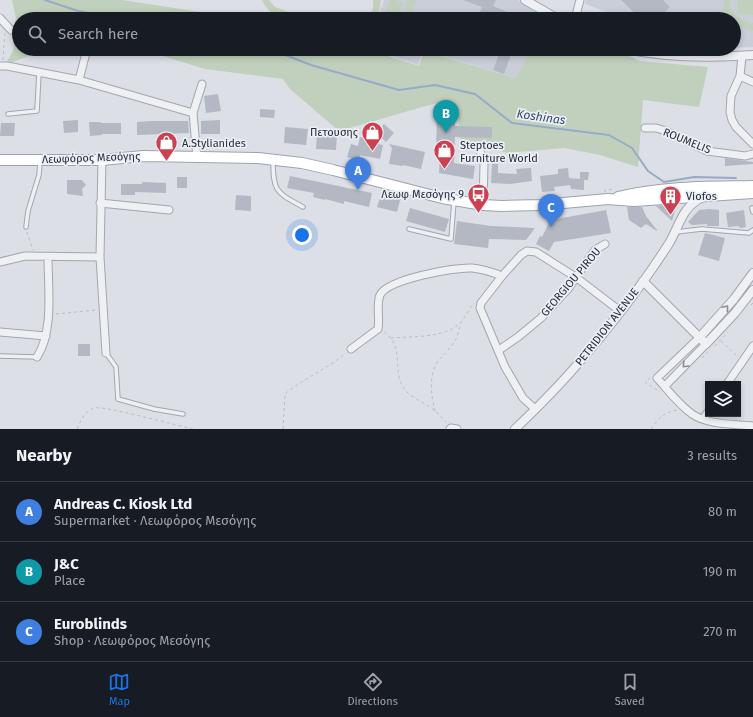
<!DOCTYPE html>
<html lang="en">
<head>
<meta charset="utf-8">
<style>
  :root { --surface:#171b24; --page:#242831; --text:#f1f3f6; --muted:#9ea1a6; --line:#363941; --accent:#1a73e8 }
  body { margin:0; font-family:"Fira Sans",sans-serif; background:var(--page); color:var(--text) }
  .controls { position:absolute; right:12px; bottom:12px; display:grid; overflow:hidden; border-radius:0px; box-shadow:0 2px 6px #0003 }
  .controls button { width:36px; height:36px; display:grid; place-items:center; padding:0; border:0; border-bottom:1px solid var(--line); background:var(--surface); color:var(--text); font:20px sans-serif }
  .you { position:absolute; left:302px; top:235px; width:14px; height:14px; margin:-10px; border:3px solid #fff; border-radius:50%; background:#1a73e8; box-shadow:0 0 0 6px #1a73e833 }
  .badge { display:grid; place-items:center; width:26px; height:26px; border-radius:50%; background:var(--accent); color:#fff; font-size:13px; font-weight:700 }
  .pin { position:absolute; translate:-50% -33px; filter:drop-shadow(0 1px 2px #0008) }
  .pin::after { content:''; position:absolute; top:21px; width:14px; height:12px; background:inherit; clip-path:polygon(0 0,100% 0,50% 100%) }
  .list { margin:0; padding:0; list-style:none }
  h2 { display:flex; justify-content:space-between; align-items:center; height:52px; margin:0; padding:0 16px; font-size:17px }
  h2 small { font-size:13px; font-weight:400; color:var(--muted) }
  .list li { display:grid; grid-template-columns:26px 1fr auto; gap:12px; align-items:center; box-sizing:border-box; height:60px; padding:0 16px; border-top:1px solid var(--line) }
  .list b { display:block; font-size:15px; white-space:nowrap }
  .list p { margin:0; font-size:13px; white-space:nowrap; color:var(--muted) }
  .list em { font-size:13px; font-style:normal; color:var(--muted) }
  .icon { flex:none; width:22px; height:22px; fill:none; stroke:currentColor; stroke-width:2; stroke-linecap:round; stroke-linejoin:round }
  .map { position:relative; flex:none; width:753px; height:429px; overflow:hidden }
  .search { position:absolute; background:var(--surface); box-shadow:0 2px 6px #0003; left:12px; right:12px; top:12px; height:44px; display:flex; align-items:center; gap:10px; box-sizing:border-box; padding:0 14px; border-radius:22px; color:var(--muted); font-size:15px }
  .sheet { height:232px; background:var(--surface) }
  nav { display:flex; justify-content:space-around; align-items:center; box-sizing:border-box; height:56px; border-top:1px solid var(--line); background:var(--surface); font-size:11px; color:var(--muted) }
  nav a { display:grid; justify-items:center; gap:2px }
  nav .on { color:var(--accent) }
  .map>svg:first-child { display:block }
  .built { fill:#caced8 }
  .green { fill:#c1d0bd }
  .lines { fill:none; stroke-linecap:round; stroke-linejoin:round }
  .stream { stroke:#96abc6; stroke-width:2 }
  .building { fill:#b3b8c3 }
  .service-casing { stroke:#a2a6b0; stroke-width:5.5 }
  .minor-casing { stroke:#a2a6b0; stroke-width:9 }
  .tertiary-casing { stroke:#a2a6b0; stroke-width:10 }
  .primary-casing { stroke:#9ba3b1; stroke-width:12 }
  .path { stroke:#babdc4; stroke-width:1; stroke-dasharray:3 3; stroke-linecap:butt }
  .service { stroke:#eef0f4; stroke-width:3.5 }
  .minor { stroke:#eef0f4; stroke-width:7 }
  .tertiary { stroke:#eef0f4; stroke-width:8 }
  .primary { stroke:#fff; stroke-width:10 }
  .oneway { stroke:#8a8e98 }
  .labels { text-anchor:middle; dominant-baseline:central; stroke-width:3.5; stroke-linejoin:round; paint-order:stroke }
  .poi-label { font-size:11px; fill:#262d3c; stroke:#ebeef4; text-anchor:start }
  .street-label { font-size:11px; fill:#262d3c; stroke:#ebeef4 }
  .water-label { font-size:12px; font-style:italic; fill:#314a6f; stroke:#ebeef4 }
</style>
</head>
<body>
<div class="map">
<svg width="753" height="429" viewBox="0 0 753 429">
  <rect width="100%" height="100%" fill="#dcdfe6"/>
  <path class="built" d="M384 0H518L545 19H377Z
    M586 0H753V47L734 48V19H624L621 17 585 4Z
    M388 49H531L515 78 423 50 418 65 386 54Z"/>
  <path class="green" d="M12 0H122L246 19H19V49H47L5 65 13 51 16 18Z
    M262 0H269L275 7 308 19C288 19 272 21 262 0Z
    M373 0H381L380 7 376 19H368L373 9Z
    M390 0H395L403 3 397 19H383Z
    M408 0H416L412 12 404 9Z
    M724 0H730C729 13 742 21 753 23V31L741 27 734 22V19L723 18Z
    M738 0H753V15L737 14Z
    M140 49H386L385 55 419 66 424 51 515 78 531 49H613L640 61 708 67 699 107 643 100 638 167 600 155 564 148 507 153 459 138 458 109 440 102 339 131 290 89 283 79 205 69Z"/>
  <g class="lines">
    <path class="stream" d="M45 0 78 11 117 19
      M270 49 311 65 399 90 435 85 475 94 512 123 609 135 632 148 648 171 664 182 694 177 736 178"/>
  </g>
  <path class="building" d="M463 0H496L493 6 525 19H495L491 18 490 19H477L482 7Z
    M621 0H663L670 7 658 19H641Z
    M501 49H513L504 74 493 70Z
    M218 94 221 111 206 113 204 96Z
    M260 109 275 110 274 118 260 117Z
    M437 112 455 113V126L492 127V138L455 137 454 163 475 166 473 179 439 173 440 153H436Z
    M78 120V132L64 133 63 121Z
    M220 120V134H201V121Z
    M151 121H188L189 133 137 135V122Z
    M89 122H101V123H121V134H102V135L90 136Z
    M1 123H15L14 136H0Z
    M384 124 394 133 386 142 376 133Z
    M285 127 308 129 306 145 284 143Z
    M317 133 337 134 336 150 316 149Z
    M360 137 365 138 364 141 383 145 380 159 360 155 359 161 347 157 351 144 358 146Z
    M389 144 425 152 421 169 403 165V166L389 164 392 148Z
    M725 158 753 162V164L725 166Z
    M492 163H498V173L517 174 516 169 531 168 532 181 510 184 491 183Z
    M568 168 569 178 580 179V172H589L588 180H584V190L571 189 570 185 554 187 555 191 542 192 540 176 558 174V169Z
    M290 176 372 193 369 207 344 201V204L325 199V200L313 197 314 193 287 188Z
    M177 177H187V188H177Z
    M67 180H82L86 185 82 189 83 196 67 194Z
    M142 182 166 183V193L135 192V195H121V184H142Z
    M382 192 401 197 397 212 377 207Z
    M236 195 251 196V211L235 210Z
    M664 205H671L675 211 672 221 656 206Z
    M627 207H642L646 216 657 230V231L646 224 641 228 629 220Z
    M410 208 449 219 445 232 406 221Z
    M709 209 719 210V226H707V224L692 225 688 222 699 210Z
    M606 210 611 233 554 242 549 251 536 244 540 236 542 237 551 219 556 218 557 219Z
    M744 210 746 227 740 228 739 226 728 227 726 213Z
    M457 221 491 226 535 228 526 240 489 239 488 248 454 244Z
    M705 233 725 238 719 261 698 255Z
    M78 344H90V356H78Z"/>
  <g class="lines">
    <defs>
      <path id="service" d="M8 114 37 111 39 73
        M273 160C273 192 276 192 303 207
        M752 208 753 212
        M26 227 28 211 39 175 40 162
        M409 229 451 239 454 201
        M676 232 702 229 749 233 753 230
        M106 353 116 367 118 399 154 409 183 414
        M0 356 37 357"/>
      <path id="minor" d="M0 18 11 30
        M575 19 580 0
        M742 56 740 76 731 96 730 112 732 120 736 127 753 144
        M0 66H7L79 80 193 113
        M740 76 753 82
        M79 80 87 49
        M645 128H656L666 131 707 151 745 156 753 154
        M480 151 484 164 483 205
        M197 158 193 113 202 84
        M102 160 100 257 106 353
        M100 203 169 210
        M0 262 25 256 100 257
        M0 332 46 336
        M700 337 657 378C668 390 678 404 692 414 708 425 734 424 753 426
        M351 349 378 329C380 318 376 305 380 295 388 279 455 267 472 268 483 269 492 272 502 276
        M499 350 518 337 541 318 568 289 595 250 605 244
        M37 357C54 331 48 287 48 257
        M727 384 753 346
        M665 386 706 344
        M535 409 523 398 505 367 480 308 481 303 502 276 521 255 527 251 536 252 577 278 620 311
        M703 419 708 412
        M450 429 451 428 457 429"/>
      <path id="tertiary" d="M525 0 558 19
        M626 49C668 58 710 58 753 55
        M643 281 706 344 735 313 753 290
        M700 337 734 299 753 273
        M515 429C536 409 557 388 576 366 609 328 641 287 668 245 680 226 681 207 703 197"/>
      <path id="primary" d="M0 160H102L143 156 258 158 302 163 333 170 442 198 483 205 502 206 541 205 608 199 634 201 753 193
        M618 197C661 186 709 187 753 186"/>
    </defs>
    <use href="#service" class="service-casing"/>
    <use href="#minor" class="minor-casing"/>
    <use href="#tertiary" class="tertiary-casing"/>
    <use href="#primary" class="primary-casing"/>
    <path class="path" d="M3 60 5 33
      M605 192V190L615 189
      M27 232 33 250
      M751 305 753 303
      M56 314 97 310
      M384 332C405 347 392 368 403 387 408 396 421 401 430 407 436 411 441 417 446 422
      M391 338C412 336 447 339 462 321 466 315 470 308 474 303
      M721 341 738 357
      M715 346 728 332
      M702 358 711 349
      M650 378 645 382 660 392
      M435 411C431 395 428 374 439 360 444 354 451 348 455 341 458 336 459 329 461 323
      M77 429C81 420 84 412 94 408 102 405 179 426 193 429
      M283 429 285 394C304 378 327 369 346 353
      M651 429C659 418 663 413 677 410"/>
    <use href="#service" class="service"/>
    <use href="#minor" class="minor"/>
    <use href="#tertiary" class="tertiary"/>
    <use href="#primary" class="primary"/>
  </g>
  <defs><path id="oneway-chevron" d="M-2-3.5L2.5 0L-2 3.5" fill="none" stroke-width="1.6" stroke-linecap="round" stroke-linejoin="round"/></defs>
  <g class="oneway">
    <use href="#oneway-chevron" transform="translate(726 308) rotate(-50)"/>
    <use href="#oneway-chevron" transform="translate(685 365) rotate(135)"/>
  </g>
  <defs>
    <symbol id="shop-pin" viewBox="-11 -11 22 30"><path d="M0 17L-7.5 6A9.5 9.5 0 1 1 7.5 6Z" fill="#cc404f" stroke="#ebeef4"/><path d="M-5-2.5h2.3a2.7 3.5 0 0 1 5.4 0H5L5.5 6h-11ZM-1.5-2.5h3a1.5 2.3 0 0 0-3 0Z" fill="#fff"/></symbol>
    <symbol id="bus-pin" viewBox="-11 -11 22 30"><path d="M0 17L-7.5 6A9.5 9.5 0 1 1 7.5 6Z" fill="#cc404f" stroke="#ebeef4"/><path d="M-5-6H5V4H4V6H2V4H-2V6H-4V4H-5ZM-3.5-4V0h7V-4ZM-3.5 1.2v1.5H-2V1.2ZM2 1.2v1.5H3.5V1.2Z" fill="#fff"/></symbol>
    <symbol id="building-pin" viewBox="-11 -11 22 30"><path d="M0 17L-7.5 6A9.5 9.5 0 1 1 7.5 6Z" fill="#cc404f" stroke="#ebeef4"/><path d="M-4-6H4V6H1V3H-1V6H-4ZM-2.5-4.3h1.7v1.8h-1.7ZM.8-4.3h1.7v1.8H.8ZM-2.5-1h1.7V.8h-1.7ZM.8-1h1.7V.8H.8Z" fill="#fff"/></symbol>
  </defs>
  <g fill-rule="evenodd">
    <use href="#shop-pin" x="360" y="120" width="25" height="34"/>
    <use href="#shop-pin" x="154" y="130" width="25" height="34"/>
    <use href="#shop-pin" x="432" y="138" width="25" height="34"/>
    <use href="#bus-pin" x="466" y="182" width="25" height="34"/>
    <use href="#building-pin" x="658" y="184" width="25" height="34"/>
  </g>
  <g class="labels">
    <g class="poi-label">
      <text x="358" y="132" text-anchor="end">Πετουσης</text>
      <text x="182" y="143">A.Stylianides</text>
      <text x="460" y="145">Steptoes<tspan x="460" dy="13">Furniture World</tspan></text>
      <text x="464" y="194" text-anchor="end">Λεωφ Μεσόγης 9</text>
      <text x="686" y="196">Viofos</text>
    </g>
    <g class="street-label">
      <text transform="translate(687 141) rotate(22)">ROUMELIS</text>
      <text transform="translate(91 158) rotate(-2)">Λεωφόρος Μεσόγης</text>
      <text transform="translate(571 282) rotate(-50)">GEORGIOU PIROU</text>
      <text transform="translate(607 327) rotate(-52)">PETRIDION AVENUE</text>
    </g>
    <g class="water-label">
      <text transform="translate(541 117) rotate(8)">Koshinas</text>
    </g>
  </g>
</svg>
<div class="controls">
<button><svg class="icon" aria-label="layers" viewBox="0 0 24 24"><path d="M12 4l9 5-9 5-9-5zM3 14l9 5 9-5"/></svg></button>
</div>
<div class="you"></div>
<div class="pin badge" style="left:358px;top:190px;background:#3f7fe0">A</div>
<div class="pin badge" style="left:446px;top:133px;background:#0f9aa8">B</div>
<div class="pin badge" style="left:551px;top:227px;background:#3f7fe0">C</div>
<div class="search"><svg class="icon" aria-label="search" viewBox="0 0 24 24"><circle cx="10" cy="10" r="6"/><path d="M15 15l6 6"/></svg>Search here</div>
</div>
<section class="sheet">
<h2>Nearby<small>3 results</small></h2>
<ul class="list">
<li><span class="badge" style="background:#3f7fe0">A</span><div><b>Andreas C. Kiosk Ltd</b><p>Supermarket · Λεωφόρος Μεσόγης</p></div><em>80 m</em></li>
<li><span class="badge" style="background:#0f9aa8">B</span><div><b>J&amp;C</b><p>Place</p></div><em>190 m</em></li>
<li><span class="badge" style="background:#3f7fe0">C</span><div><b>Euroblinds</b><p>Shop · Λεωφόρος Μεσόγης</p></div><em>270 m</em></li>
</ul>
</section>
<nav>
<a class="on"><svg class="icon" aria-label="map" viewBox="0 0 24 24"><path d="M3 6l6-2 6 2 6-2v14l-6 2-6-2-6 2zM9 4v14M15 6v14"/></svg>Map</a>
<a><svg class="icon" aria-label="directions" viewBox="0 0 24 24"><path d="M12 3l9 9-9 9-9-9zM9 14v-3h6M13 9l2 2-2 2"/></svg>Directions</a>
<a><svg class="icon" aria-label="saved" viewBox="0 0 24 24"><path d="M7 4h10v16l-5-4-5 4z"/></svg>Saved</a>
</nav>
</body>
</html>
